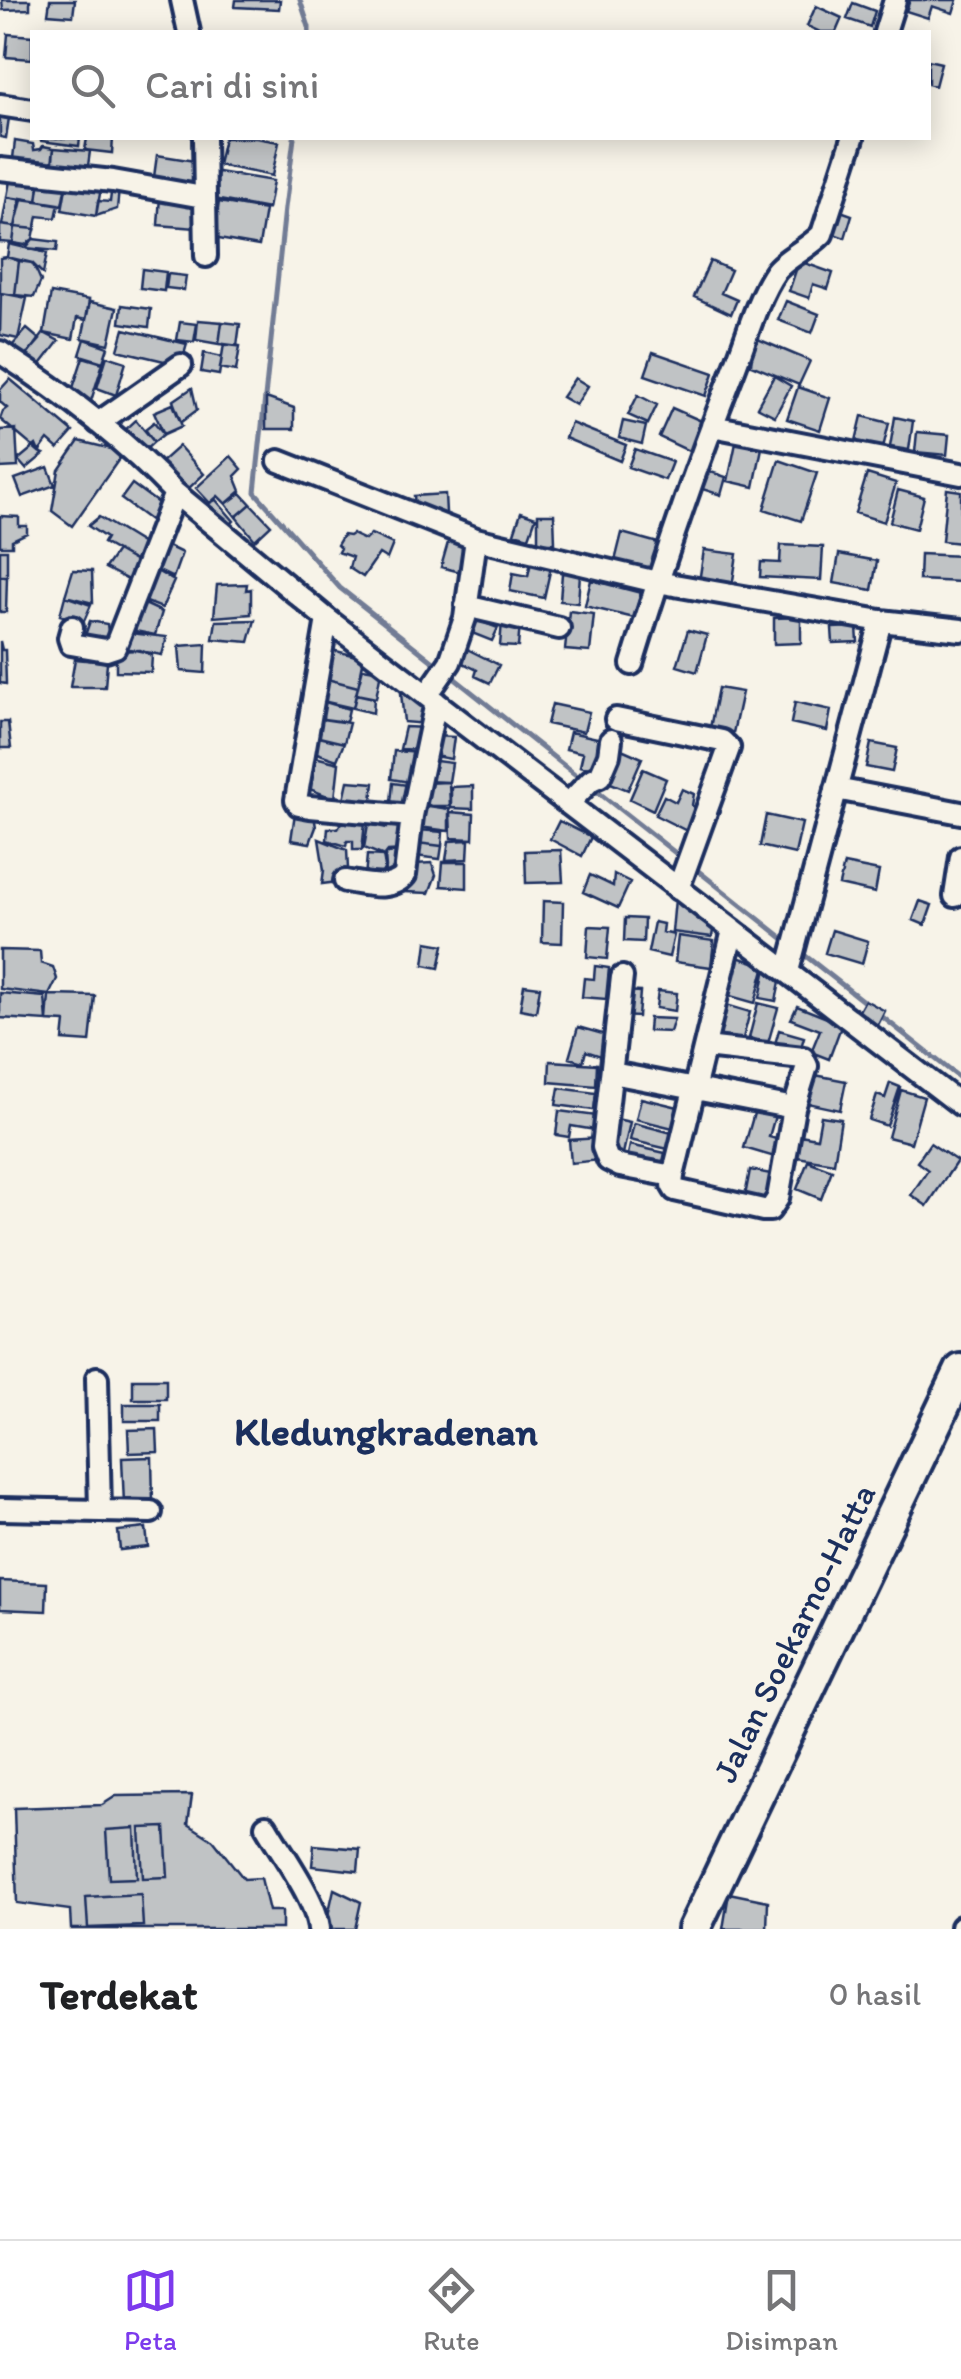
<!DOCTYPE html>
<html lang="id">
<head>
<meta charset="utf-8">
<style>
  :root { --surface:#fff; --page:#f2f2f2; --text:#202124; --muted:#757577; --line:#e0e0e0; --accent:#7c3aed }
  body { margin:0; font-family:Itim,sans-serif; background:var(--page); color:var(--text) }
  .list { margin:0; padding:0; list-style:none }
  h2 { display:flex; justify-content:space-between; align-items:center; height:130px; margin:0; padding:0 40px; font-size:42px }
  h2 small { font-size:32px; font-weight:400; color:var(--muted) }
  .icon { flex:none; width:55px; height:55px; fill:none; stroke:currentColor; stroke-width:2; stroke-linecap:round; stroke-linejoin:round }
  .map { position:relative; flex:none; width:961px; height:1929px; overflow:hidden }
  .search { position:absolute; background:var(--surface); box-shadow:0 5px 25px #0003; left:30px; right:30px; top:30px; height:110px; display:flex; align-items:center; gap:25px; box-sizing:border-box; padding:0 35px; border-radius:0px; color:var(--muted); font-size:38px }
  .sheet { height:310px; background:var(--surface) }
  nav { display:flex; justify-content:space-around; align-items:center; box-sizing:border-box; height:140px; border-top:2px solid var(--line); background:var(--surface); font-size:28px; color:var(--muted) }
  nav a { display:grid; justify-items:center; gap:5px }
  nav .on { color:var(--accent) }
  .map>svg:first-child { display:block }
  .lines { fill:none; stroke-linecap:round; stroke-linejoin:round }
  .stream { stroke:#727c95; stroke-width:5 }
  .building { fill:#c0c3c5; stroke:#1b2f5e; stroke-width:2.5 }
  .minor-casing { stroke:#1b2f5e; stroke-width:28 }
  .highway-casing { stroke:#1b2f5e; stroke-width:38 }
  .minor { stroke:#f7f3e8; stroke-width:20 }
  .highway { stroke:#f7f3e8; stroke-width:30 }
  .labels { text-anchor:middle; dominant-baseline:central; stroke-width:8; stroke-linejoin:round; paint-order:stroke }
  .street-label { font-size:35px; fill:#1b2f5e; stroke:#f7f3e8 }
  .quarter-label { font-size:40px; font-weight:bold; fill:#1b2f5e; stroke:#f7f3e8 }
</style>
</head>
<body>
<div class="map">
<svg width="961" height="1929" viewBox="0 0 961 1929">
  <rect width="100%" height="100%" fill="#f7f3e8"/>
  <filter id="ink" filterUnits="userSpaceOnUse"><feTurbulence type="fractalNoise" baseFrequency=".01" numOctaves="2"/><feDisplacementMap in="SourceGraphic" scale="20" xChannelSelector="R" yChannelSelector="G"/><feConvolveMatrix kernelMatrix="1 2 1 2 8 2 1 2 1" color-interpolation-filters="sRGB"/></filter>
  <g filter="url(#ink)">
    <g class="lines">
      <path class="stream" d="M300 0 309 27V32
        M294 138 285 208 255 492 340 588 440 667
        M449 674 581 779
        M594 789 683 859
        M692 866 789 943
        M798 950 868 1005
        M880 1015 961 1079"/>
    </g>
    <path class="building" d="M2 0H30V9L3 10Z
      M50 0H75L73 16 48 14Z
      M236 0H280L279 9 235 7Z
      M910 0H957L953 13 932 6 928 18 906 11Z
      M853 3 875 11 870 27 847 19Z
      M816 6 842 18 836 32H820L807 26Z
      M8 34 32 36V59L6 57Z
      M928 60 941 63 935 86 928 84Z
      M0 110 10 111 6 138 0 137Z
      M41 138H80L79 146 41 141Z
      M87 138H113L112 153 85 150Z
      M224 138H256L279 142 272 176 218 165Z
      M15 141 33 144 34 150 41 149 43 146 54 148 51 172 12 167Z
      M54 148 90 151 88 166 70 164 69 174 52 172Z
      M157 155 201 162 197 191 153 184Z
      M218 172 273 181 268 209 214 199Z
      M11 175 40 179 37 201 7 197Z
      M40 179 66 184 62 205 37 201Z
      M67 182 101 188 96 216 62 210Z
      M112 185 119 189 117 209 96 216 98 201 110 202Z
      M160 196 198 198 196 228 158 225Z
      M7 197 22 200 15 227 2 225Z
      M21 198 59 204 56 218 38 216 35 231V229L15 227Z
      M219 202 265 210 259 246 213 238Z
      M835 209 852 215 845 238 828 232Z
      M0 225 15 227 13 243 0 242Z
      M15 227 35 229 33 239 25 245 13 243Z
      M33 239 58 242 57 251 26 248Z
      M9 244 47 253 43 274 32 263 7 257Z
      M7 257 19 261 15 295 0 293V258Z
      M19 261 32 263 38 274 41 281 34 297 15 295Z
      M710 261 731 270 721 293 737 300 731 314 694 297Z
      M799 261 833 273 828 289 813 284 809 298 789 291Z
      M142 269 166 272 164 291 140 288Z
      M168 274 186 276 184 290 166 288Z
      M1 293 27 298 18 339 0 335Z
      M51 293 89 300 86 320 77 318 73 339 44 333Z
      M786 301 819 314 812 333 778 320Z
      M90 302 117 308 109 344 82 338Z
      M122 305 151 309 149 327 120 323Z
      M198 320 222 322 219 344 196 340Z
      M180 322 197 324 194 342 177 340Z
      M222 322 240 324 237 346 219 344Z
      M27 329 40 340 24 358 11 347Z
      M124 329 187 344 181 365 118 350Z
      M44 333 59 341 39 367 26 357Z
      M753 337 810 361 799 385 751 365Z
      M85 339 108 347 103 362 80 355Z
      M224 344 240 346 236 371 220 368Z
      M653 352 714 373 706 396 645 375Z
      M204 353 222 357 219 375 201 372Z
      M107 356 126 362 116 395 97 388Z
      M83 357 103 363 91 401 71 394Z
      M774 376 791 386 775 416 757 407Z
      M575 378 588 386 576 405 562 397Z
      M10 379 73 432 58 449 48 440 39 452 0 419 3 411 7 408 0 402V390Z
      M798 387 830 398 820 430 787 419Z
      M192 388 197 410 181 422 173 401Z
      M638 395 657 405 648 424 628 415Z
      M266 398 294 408V429H266Z
      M173 404 182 426 164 434 154 412Z
      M672 408 706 423 693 453 659 437Z
      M862 416 889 423 883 448 856 441Z
      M895 417 913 421 909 450 890 447Z
      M136 420 154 442 142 453 124 431Z
      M623 421 646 426 642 444 619 438Z
      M154 422 164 434 154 442 145 429Z
      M571 423 626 445 620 461 565 438Z
      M16 429 18 467 0 468V430Z
      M917 432 949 435 947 455 915 452Z
      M737 438 763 443 754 487 728 481Z
      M79 441 124 452 72 526 52 511 59 470Z
      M36 445 39 452 44 454 26 469 18 460Z
      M179 446 204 474 186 491 161 462Z
      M635 449 672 462 665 480 628 467Z
      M231 456 242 469 235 476 241 491 226 504 218 496 210 503 196 488Z
      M779 460 817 473 801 521 764 509Z
      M48 467 55 485 22 497 15 479Z
      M702 469 726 477 721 495 696 487Z
      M867 474 896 483 884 522 855 513Z
      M132 484 166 509 155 524 121 499Z
      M947 489 961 491V543L942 541Z
      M898 490 924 497 916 529 890 522Z
      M241 493 251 504 236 517 226 504Z
      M445 494 446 513 416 515 414 496Z
      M216 500 234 521 226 529 208 507 210 503Z
      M251 504 271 525 255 540 236 517Z
      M521 512 536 517 529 537 514 533Z
      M538 514H554L555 543H538Z
      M0 516 19 517V526H27V533L12 540V546H0Z
      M99 517 148 547 138 563 103 543 106 538 88 526Z
      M622 533 658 543 651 570 615 561Z
      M352 534 365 540 371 534 393 544 387 559 379 554 363 577 349 568 352 557 338 552 340 548 337 545 343 535 349 536Z
      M449 539 467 543 460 572 441 567Z
      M161 543 182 553 173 578 148 566Z
      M781 545 823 547 821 580 760 577 761 562 780 563Z
      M0 550H7V576H0Z
      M704 550 737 554 732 587 699 582Z
      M117 551 138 563 130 581 105 568Z
      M839 554 877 561 872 590 834 583Z
      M920 554 961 556V582L919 580Z
      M531 562 551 567 544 598 510 591 513 573 528 576Z
      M148 566 174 581 162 608 136 598Z
      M73 570 92 571 93 603 65 596Z
      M562 573 580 574 578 603 560 601Z
      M0 576H7L6 612H0Z
      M591 580 641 593 634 618 585 606Z
      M247 584 246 590 251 589V614L214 617 217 585Z
      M65 596 91 605 84 621 60 615Z
      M136 600 162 612 155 635 125 629Z
      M569 611 594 614 590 652 565 650Z
      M801 617V643L774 644V618Z
      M472 618 498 628 492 641 467 631Z
      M255 620 249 642 213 639 216 621Z
      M90 621 107 624 110 647 83 641Z
      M502 622 520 623 518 647 500 646Z
      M857 627 858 642 833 643 832 628Z
      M688 630 707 635 697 672 677 666Z
      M130 633 167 637 162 655 124 648Z
      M0 641 2 650H5L6 684 0 683Z
      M206 644 205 673 181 671 179 646Z
      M328 649 364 658 358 687 323 678Z
      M467 649 499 665 490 683 475 676 477 670 461 662Z
      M140 650 152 655 151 672 116 671V651Z
      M75 659 107 662 105 687H70Z
      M363 668 381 671 376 698 356 694Z
      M323 678 358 687 353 708 318 700Z
      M718 688 742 692 733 733 710 728Z
      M401 693 422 695 432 703 427 724 404 722Z
      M356 694 374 698 373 713 353 708Z
      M318 700 349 709 346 722 316 718Z
      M795 702 831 710 827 731 791 723Z
      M552 704 589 712 584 732 547 724Z
      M322 719 349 723 344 743 319 737Z
      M0 722H8L11 748H0Z
      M405 727 426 728 423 750 400 749Z
      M570 732 606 740 599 770 580 766 583 753 566 749Z
      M432 736 454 737 451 759 428 755Z
      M319 737 344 743 337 760 314 752 315 750 309 747 310 738Z
      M871 743 897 748 892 772 866 767Z
      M617 747 642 758 628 790 603 780Z
      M394 751 421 753 416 783 391 779Z
      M311 756 339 763 335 799 307 788Z
      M428 760 452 763 449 782 424 781Z
      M643 769 666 779 653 810 630 799Z
      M348 781 374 783 371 810 342 808Z
      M449 782 450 806H431L421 801 423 783Z
      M393 783 415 786 411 813 390 811Z
      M473 786V809L451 808V787Z
      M682 789 694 794 692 805 700 814 691 833 655 815 664 796 676 802Z
      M422 805 449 809V831L419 827Z
      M450 812 474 814 473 839 451 838Z
      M295 813 314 815 316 827 310 843 291 840Z
      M766 815 802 823 795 854 760 846Z
      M388 816 410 818 405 850 388 851 384 856 364 848 368 824 387 828Z
      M342 821 365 823 362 850H353V841H347L346 846 327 840 328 828H338Z
      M559 821 591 837 582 856 550 839Z
      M419 830 443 832 442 846 417 843Z
      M319 839 347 850 348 869 345 881 322 884 324 870Z
      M469 840 468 859 446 860 449 841Z
      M417 843 442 846 440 859 415 856Z
      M561 850 563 882 526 883 525 851Z
      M404 851 397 879 381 878 386 868 385 856 388 853Z
      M367 855 383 856 385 867 379 879 365 878Z
      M443 862H467V888L441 886Z
      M432 863 436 875 429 893 405 892V883L414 864Z
      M844 864 879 871 875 893 839 885Z
      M614 874 630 882 618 908 583 892 590 875 613 886Z
      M675 899 695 908 696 917 714 924 712 937 672 932Z
      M543 901 563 902 562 943 542 942Z
      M920 901 932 905 925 925 913 920Z
      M625 918 644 919 643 942 624 941Z
      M654 922 663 924 662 932 674 935 669 957 648 952Z
      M589 926 610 927 607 959 587 957Z
      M832 930 868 941 862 964 825 953Z
      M678 936 714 941 711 967 675 962Z
      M427 942 444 945 439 968 424 965Z
      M0 950 40 951 41 963 53 967 57 979 49 995 0 989Z
      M733 956 765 965 755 1003 723 994Z
      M595 966 609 968 606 999 582 997 584 978 594 979Z
      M766 968 781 977 776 1001 760 998Z
      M524 985 540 987 536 1012 520 1009Z
      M625 991 640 992 638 1017 622 1016Z
      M658 991 677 993 675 1011 656 1008Z
      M0 993 45 997 47 1021 0 1018Z
      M49 995 95 996 90 1042 63 1040 65 1022 47 1021Z
      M865 1000 885 1011 876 1029 855 1018Z
      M758 1003 778 1008 768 1043 749 1038Z
      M723 1004 750 1012 742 1042 714 1034Z
      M797 1006 842 1024 829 1059 811 1052 820 1030 791 1019Z
      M649 1018 674 1019 670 1032 648 1031Z
      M578 1027 610 1036 604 1057 586 1051 583 1062 569 1058Z
      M779 1030 804 1037 800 1051 775 1044Z
      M550 1061 597 1064 596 1086 549 1082Z
      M810 1074 846 1081 840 1110 803 1102Z
      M890 1083 900 1087 887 1126 869 1120 877 1095 885 1098Z
      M559 1088 596 1093 594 1110 556 1105Z
      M901 1090 924 1097 911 1143 888 1137Z
      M641 1098 678 1107 673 1128 636 1119Z
      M757 1103 777 1109 769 1137 783 1141 778 1158 744 1148Z
      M559 1111 597 1116 595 1130 571 1126 569 1137 556 1135Z
      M821 1116 841 1119 834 1163 797 1157 800 1135 817 1138Z
      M612 1118 630 1122 623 1154 605 1151Z
      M634 1123 672 1133 668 1149 630 1140Z
      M599 1138 601 1160 571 1163 569 1140Z
      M930 1143 957 1161 927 1206 911 1195 928 1170 917 1162Z
      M630 1145 665 1153 662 1166 627 1159Z
      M808 1161 832 1170 821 1199 797 1189Z
      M750 1170 776 1175 772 1201 745 1196Z
      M133 1379H166V1399H133Z
      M124 1404H160V1421H124Z
      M157 1429 158 1452 129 1453 128 1430Z
      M152 1457 153 1503 124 1504 122 1458Z
      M146 1528 148 1547 120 1550 118 1531Z
      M0 1581 47 1583 46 1611 0 1609Z
      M192 1795 188 1824 213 1840 244 1879 261 1878 269 1911H282V1929H71L70 1910 17 1903 14 1808 102 1805 116 1796Z
      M165 1827 168 1877 143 1878 140 1828Z
      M135 1828 137 1878 109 1879 106 1830Z
      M314 1845 360 1849 358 1871 312 1866Z
      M334 1889 361 1902 355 1929H325Z
      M729 1893 768 1901 767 1929H723Z
      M141 1894 143 1926 88 1928 86 1897Z"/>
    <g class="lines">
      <defs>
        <path id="minor" d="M182 0 189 32
          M885 32 895 0
          M0 105 32 110
          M204 138 206 256
          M0 169 113 181 203 197
          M0 352C62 392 124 439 175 493L327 619 961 1105
          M98 423 181 365
          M712 426 961 474
          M279 461 476 539 657 582 881 621 961 630
          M466 606 559 628
          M327 619 296 800 299 805 310 807 412 816
          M72 627 69 638 71 644 106 650 115 647 175 493
          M632 664C662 566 695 468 733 372 745 342 757 298 775 272 783 260 809 248 822 234L853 138
          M427 695 450 662 465 618 476 539
          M616 719 722 741 729 748 678 889
          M836 789 961 813
          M568 804 591 780 600 776 609 755 611 740
          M345 881C365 884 391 892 405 875L412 816 436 702
          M955 896 961 857
          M788 971 881 621
          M622 977 603 1147 608 1160 620 1166 673 1176 672 1185 675 1190 763 1210H770L778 1198 794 1108 807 1066 803 1058 705 1047
          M612 1073 794 1108
          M673 1176 733 930
          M97 1378 100 1511
          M0 1509 151 1512
          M266 1826C281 1852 317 1901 319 1929
          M961 1929V1927"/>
        <path id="highway" d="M694 1929 961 1370"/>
      </defs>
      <use href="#minor" class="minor-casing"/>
      <use href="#highway" class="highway-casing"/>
      <use href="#minor" class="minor"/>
      <use href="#highway" class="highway"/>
    </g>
  </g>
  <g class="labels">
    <g class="street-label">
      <text transform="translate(794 1633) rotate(-64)">Jalan Soekarno-Hatta</text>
    </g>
    <g class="quarter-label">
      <text x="386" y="1431">Kledungkradenan</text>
    </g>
  </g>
</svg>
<div class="search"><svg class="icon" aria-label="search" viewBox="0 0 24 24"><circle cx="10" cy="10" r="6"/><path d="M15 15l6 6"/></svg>Cari di sini</div>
</div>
<section class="sheet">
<h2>Terdekat<small>0 hasil</small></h2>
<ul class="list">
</ul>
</section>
<nav>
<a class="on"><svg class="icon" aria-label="map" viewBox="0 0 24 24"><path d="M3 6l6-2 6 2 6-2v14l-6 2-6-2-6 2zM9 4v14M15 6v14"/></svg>Peta</a>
<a><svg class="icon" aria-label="directions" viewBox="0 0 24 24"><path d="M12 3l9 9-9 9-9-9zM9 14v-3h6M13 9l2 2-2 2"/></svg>Rute</a>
<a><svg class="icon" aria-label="saved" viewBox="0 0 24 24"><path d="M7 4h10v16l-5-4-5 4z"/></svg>Disimpan</a>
</nav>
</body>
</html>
